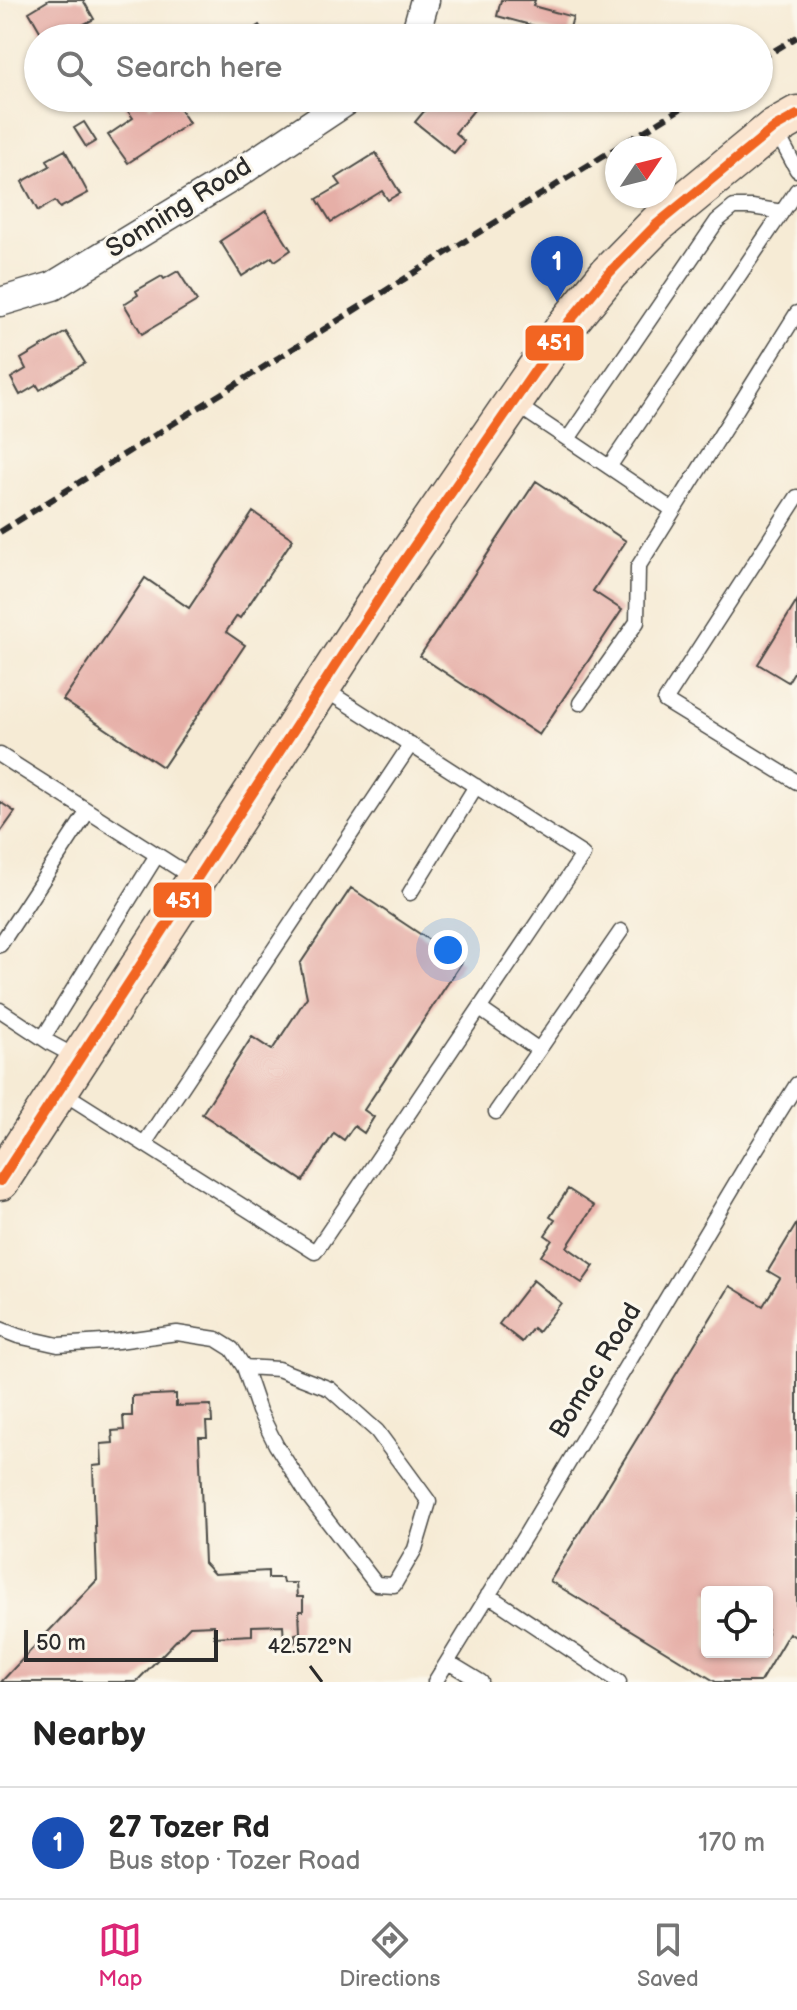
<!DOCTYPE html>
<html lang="en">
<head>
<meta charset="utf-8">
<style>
  :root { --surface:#fff; --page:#f2f2f2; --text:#222; --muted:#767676; --line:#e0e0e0; --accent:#db2777 }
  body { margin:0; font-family:"Balsamiq Sans",sans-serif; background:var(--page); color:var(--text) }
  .controls { position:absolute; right:24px; bottom:24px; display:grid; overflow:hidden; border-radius:8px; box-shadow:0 2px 6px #0004 }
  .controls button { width:72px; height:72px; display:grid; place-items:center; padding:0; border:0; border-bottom:2px solid var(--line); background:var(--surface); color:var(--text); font:40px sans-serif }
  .compass { position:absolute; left:605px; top:136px; width:72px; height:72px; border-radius:50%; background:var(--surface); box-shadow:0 2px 6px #0004; rotate:55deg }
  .scale { position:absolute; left:24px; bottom:20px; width:194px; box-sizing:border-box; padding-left:8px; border:4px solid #2b2b2b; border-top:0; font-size:22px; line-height:28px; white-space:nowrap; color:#2b2b2b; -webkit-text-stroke:6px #fbf7ec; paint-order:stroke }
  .you { position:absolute; left:448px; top:950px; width:28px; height:28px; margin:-20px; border:6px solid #fff; border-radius:50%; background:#1a73e8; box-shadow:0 0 0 12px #1a73e833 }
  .badge { display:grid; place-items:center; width:52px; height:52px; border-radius:50%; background:var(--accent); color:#fff; font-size:26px; font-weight:700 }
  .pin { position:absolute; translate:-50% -66px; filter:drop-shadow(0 2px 4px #0008) }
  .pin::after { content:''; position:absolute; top:42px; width:28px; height:24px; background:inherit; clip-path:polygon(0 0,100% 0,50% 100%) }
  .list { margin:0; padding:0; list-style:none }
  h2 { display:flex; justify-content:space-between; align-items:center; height:104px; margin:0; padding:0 32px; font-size:34px }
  h2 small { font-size:26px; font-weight:400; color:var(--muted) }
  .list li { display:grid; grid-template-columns:52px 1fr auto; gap:24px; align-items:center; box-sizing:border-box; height:112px; padding:0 32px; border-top:2px solid var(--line) }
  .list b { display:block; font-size:30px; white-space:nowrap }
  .list p { margin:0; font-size:26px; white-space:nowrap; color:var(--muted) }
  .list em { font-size:26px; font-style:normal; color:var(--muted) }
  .icon { flex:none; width:44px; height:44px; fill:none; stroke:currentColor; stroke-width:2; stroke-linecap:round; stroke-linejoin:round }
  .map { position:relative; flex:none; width:797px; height:1682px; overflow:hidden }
  .search { position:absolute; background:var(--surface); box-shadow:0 2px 6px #0004; left:24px; right:24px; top:24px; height:88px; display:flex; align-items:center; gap:20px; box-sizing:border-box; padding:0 28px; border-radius:44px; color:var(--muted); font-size:30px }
  .sheet { height:216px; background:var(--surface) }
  nav { display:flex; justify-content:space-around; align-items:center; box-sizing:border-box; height:112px; border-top:2px solid var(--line); background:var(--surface); font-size:22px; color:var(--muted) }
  nav a { display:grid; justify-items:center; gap:4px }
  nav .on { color:var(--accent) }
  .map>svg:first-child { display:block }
  .building { fill:#e6afa7; fill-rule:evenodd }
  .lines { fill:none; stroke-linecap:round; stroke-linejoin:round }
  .service-casing { stroke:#494844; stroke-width:17 }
  .minor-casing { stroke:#494844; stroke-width:31 }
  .secondary-casing { stroke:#494844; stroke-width:41 }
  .service { stroke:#fff; stroke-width:14 }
  .minor { stroke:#fff; stroke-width:28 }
  .secondary { stroke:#fbe5cf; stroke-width:38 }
  .rail { stroke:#2b2b2b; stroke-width:6; stroke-dasharray:12 6; stroke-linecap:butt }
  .bus-1-casing { stroke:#fbf7ec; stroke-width:16 }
  .bus-1 { stroke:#f26522; stroke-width:10 }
  .ticks { fill:none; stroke:#2b2b2b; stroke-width:3 }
  .labels { text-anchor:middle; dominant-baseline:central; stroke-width:6; stroke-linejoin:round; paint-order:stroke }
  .street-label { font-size:26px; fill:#2b2b2b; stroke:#fbf7ec }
  .ticks-label { font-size:20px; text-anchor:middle; fill:#2b2b2b; stroke:#fbf7ec; stroke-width:6; stroke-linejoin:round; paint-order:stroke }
  .line-badge { stroke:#fbf7ec; stroke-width:3 }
  .badge-label { font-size:22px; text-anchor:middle; font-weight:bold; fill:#fff }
</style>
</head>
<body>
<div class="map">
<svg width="797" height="1682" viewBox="0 0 797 1682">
  <rect width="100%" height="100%" fill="#fbf7ec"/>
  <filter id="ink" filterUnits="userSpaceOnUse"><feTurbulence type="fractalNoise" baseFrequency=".0125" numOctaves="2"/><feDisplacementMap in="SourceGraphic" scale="16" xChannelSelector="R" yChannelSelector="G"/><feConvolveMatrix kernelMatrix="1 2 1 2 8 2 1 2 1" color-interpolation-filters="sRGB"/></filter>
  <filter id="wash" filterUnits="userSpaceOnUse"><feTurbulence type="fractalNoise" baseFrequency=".006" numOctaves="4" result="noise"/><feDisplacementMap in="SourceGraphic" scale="32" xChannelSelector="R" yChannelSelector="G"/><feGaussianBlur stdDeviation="1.8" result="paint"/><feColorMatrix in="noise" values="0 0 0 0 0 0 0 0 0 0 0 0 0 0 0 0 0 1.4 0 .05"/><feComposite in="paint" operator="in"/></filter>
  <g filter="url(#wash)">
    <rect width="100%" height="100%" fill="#f6ebd5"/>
    <g id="blocks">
      <path class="building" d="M49 0H83L94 19 71 31 68 27 49 38H44L29 12Z
        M501 0H535L533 6 573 17 568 35 497 16Z
        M259 25 268 38H239Z
        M138 98H144L150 107 164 98H173L189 123 128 163 108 135 133 118 125 107Z
        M435 98H471L479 104 455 133 464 141 454 153 415 122Z
        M84 122 96 141 86 147 74 128Z
        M65 150 88 193 60 208 55 201 38 211 22 182 50 166 47 160Z
        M376 153 400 193 388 200 382 191 331 222 317 199 341 185 336 178Z
        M266 211 291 250 275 261 272 257 242 276 220 241Z
        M178 271 197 301 142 334 124 304 138 295 136 291 162 276 164 279Z
        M66 332 85 363 40 390 37 385 20 395 11 378 26 369 21 359Z
        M536 481 626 541 593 591 622 610 539 735 420 656Z
        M253 512 293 539 240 618 237 616 226 632 245 645 163 767 63 700 145 578 189 608Z
        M797 601V667L788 682 758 664Z
        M0 802 15 812 0 833Z
        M351 888 462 962 364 1110 374 1117 364 1133 354 1126 344 1140 334 1133 303 1181 202 1114 252 1037 272 1050 307 997 300 964Z
        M568 1189 594 1206 567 1247 594 1266 582 1283 541 1256 552 1240 545 1235 555 1220 550 1217Z
        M797 1223V1638L789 1633 760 1682H716L550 1581 730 1286 763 1306 780 1278 768 1271ZM707 1592H767V1652H707Z
        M533 1280 561 1303 538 1332 533 1328 522 1342 499 1324Z
        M176 1394V1406L211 1405 212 1422H206L207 1437H199L204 1563 214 1574 268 1571V1578H282L283 1583H296L297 1597H303V1611H299L300 1633 295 1634V1642L284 1643 283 1625 252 1626V1635L214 1637V1625L190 1626 136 1682H1L97 1580 93 1466 102 1465 101 1444 113 1443 112 1431 124 1430 123 1416H132V1396Z"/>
    </g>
  </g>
  <g filter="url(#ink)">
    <use href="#blocks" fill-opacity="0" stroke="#494844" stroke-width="2"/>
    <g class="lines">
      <defs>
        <path id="service" d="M775 129 797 170
          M514 403 673 510
          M568 439 717 221 734 207H752L782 212
          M609 467 797 190
          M797 497 665 701 797 782
          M580 703 637 622 638 567 797 313
          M0 755 88 811
          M410 893 476 786
          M0 945 88 811 195 879
          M480 1009 539 1050
          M0 1010 50 1043 78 1058
          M43 1038 157 855
          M59 1090 315 1252 583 855 324 689
          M496 1112 621 931
          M144 1144 411 744
          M0 1329 18 1336 58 1345 118 1341 177 1333 216 1339 232 1349 244 1367 259 1411 276 1445 309 1497 376 1584 394 1585 415 1549 429 1502 377 1431 330 1389 278 1369 244 1367
          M488 1595 619 1682
          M448 1662 481 1682
          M435 1682 526 1534 750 1159 797 1084"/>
        <path id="minor" d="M411 38 416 32 425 0
          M0 302 53 286 234 176 351 98"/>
        <path id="secondary" d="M0 1181 397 571 568 323 609 273 657 224 774 128 797 115"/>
      </defs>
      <use href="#service" class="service-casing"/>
      <use href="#minor" class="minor-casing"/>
      <use href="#secondary" class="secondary-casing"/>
      <use href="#service" class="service"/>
      <use href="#minor" class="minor"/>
      <use href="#secondary" class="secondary"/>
      <path class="rail" d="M759 60 797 37
        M0 532 473 236 698 98"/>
      <defs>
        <path id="bus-1" d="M0 1181 397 571 568 323 609 273 657 224 774 128 797 115"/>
      </defs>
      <use href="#bus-1" class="bus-1-casing"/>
      <use href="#bus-1" class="bus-1"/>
    </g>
  </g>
  <path class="ticks" d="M310 1666 322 1682"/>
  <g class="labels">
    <g class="street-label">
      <text transform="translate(179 208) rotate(-32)">Sonning Road</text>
      <text transform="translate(596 1371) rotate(-59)">Bomac Road</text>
    </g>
  </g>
  <g class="ticks-label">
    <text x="310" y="1653">42.572°N</text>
  </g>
  <g class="line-badge">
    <rect x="524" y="324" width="61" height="38" rx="8" fill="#f26522"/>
    <rect x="152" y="881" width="61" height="38" rx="8" fill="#f26522"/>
  </g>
  <g class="badge-label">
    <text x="554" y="350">451</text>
    <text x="183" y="908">451</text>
  </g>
</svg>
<div class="controls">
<button><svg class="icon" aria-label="locate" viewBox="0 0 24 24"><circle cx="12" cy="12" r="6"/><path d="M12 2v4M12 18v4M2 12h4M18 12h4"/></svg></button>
</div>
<svg class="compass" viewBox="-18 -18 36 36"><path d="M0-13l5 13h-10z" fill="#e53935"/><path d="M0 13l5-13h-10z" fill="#767676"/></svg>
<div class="scale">50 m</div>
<div class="you"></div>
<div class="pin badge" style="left:557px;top:302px;background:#1a4fb4">1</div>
<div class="search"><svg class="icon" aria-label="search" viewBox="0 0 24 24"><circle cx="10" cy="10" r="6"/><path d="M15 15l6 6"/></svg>Search here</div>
</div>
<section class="sheet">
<h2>Nearby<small></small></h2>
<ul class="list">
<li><span class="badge" style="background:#1a4fb4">1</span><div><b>27 Tozer Rd</b><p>Bus stop · Tozer Road</p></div><em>170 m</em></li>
</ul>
</section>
<nav>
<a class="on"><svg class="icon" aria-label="map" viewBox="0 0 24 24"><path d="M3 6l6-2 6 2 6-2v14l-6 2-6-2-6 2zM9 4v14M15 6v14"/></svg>Map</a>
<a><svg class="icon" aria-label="directions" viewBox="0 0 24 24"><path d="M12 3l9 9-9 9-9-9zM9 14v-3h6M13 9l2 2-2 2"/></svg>Directions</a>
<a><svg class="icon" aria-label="saved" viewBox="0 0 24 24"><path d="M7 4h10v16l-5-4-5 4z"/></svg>Saved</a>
</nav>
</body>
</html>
